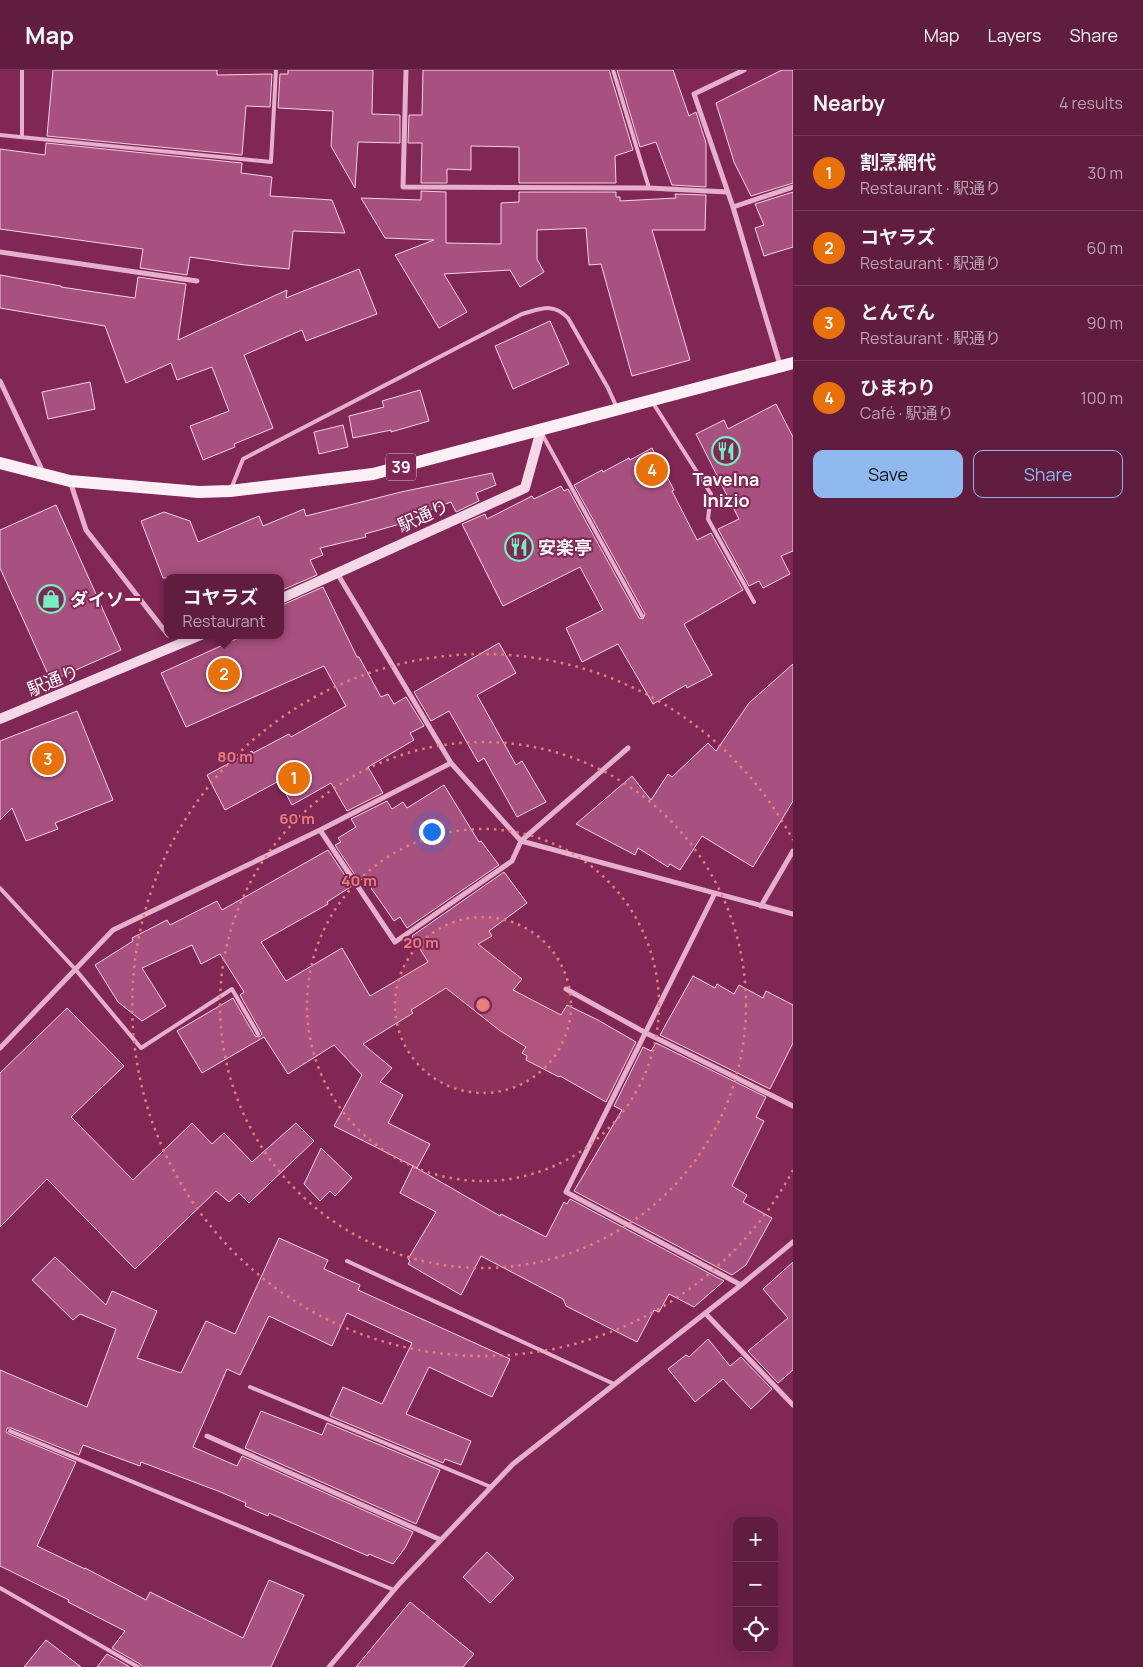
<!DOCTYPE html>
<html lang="en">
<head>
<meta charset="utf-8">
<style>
  :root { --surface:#601d40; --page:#662647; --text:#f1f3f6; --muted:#baa2b1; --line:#743b59; --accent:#90b9f0 }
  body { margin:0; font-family:Manrope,"Noto Sans JP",sans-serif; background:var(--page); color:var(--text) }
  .controls { position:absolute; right:15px; bottom:15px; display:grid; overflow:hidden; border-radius:10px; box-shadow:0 5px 20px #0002 }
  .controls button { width:45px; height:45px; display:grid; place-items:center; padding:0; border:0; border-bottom:1px solid var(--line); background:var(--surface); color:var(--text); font:25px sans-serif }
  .you { position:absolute; left:431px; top:761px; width:18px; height:18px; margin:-12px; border:4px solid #fff; border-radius:50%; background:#1a73e8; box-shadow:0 0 0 8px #1a73e833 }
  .badge { display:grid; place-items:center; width:32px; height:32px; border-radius:50%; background:var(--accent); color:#fff; font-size:16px; font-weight:700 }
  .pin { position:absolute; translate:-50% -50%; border:2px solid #fff; box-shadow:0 1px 5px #0006 }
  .popup { position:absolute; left:164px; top:504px; width:120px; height:65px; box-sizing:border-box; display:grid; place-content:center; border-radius:10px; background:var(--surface); filter:drop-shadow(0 1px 4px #0005); font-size:16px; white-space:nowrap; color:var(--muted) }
  .popup b { font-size:19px; color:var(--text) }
  .popup::after { content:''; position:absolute; left:50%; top:100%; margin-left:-10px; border:10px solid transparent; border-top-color:var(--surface) }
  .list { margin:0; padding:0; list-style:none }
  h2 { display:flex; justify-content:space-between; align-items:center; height:65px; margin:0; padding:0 20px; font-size:21px }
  h2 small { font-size:16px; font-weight:400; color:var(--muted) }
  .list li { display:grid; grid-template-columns:32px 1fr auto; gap:15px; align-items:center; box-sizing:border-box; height:75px; padding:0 20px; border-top:1px solid var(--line) }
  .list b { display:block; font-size:19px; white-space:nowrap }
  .list p { margin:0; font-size:16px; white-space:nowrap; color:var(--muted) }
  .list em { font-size:16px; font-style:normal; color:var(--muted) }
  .actions { display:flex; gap:10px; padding:15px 20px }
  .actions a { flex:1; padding:11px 0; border:1px solid var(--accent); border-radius:10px; text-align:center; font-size:18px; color:var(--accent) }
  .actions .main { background:var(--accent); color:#111 }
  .icon { flex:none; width:28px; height:28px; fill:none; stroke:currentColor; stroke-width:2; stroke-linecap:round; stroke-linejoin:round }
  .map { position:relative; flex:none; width:793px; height:1597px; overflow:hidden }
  header { display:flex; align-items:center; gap:30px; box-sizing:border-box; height:70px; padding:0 25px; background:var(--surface); border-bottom:1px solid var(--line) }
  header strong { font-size:24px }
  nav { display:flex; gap:28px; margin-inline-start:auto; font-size:18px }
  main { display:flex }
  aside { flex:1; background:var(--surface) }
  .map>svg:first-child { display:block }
  .building { fill:#a8507f; stroke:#f5d2e5 }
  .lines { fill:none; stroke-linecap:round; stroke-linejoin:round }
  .lane { stroke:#e6afcc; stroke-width:4 }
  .street { stroke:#e6afcc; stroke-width:5 }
  .secondary { stroke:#f5d8e7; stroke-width:10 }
  .primary { stroke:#fdeff6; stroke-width:12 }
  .ring { fill:none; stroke:#e67e7e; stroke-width:2.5; stroke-dasharray:2.5 5 }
  .labels { text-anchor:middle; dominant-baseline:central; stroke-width:4; stroke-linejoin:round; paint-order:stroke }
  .shield { fill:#802756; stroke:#d9becc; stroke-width:1 }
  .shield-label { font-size:16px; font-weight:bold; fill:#fff }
  .poi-label { font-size:18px; font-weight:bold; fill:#fff; stroke:#802756; text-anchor:start }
  .street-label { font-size:18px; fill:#fff; stroke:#802756 }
  .centre { fill:#e67e7e; stroke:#802756; stroke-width:2.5 }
  .ring-label { font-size:15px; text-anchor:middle; font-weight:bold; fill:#e67e7e; stroke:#802756; stroke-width:4; stroke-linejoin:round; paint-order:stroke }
</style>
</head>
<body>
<header>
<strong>Map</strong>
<nav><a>Map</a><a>Layers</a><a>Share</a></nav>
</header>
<main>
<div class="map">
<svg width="793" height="1597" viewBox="0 0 793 1597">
  <rect width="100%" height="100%" fill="#802756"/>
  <path class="building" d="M53 0H217V5L272 4 270 37 246 36 242 85 47 66Z
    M288 0H373L372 44 400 45V73L358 72 355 118 331 76 333 41 278 38 280 4H288Z
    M423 0H609L633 80 615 86 616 113H519V77L471 76V100L447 99V113H421L422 73H408L409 45H422Z
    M617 0H673L689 46 696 42 706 73V117L672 115 656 72 640 77Z
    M782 0H793V113L751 126 734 92 716 33Z
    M46 73 242 93 241 103 272 107 270 126 332 130 345 163 293 161 289 199 245 195 190 187 187 205 140 198 143 179 0 159V79L45 85Z
    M421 121 446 122V173L501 174V133L519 132V122H616V127H620V131L676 128 675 124 706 125 705 160H652L690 290 632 306 601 194 589 195 586 158 537 160V189L544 202 520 217 510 200 444 204 467 242 439 258 395 185 434 170 385 168 361 128 421 130Z
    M793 122V177L764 186 755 158 764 155 755 134Z
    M359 199 377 244 306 271 302 260 244 285 273 358 234 374 235 377 203 390 190 356 229 341 212 297 177 310 171 293 126 313 105 256 0 238V205L61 216V217L135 228 138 207 186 214 178 270 287 220 286 228Z
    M550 251 569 294 513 319 495 276Z
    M90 312 95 339 48 349 42 322Z
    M420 320 429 351 391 362V360L353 368 349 346 384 337 382 331Z
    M776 334 793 367V481L781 486 790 504 763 518 759 511 749 516 718 459 739 449 696 364 724 350 728 359Z
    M343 355 348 377 319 384 314 362Z
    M652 378 674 420 672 421 697 470 711 463 743 520 684 554 712 605 687 618 686 615 653 634 618 574 582 592 566 558 603 540 580 497 503 536 462 454 485 444 487 449 532 426 534 429 561 416 564 421 568 419 639 548 643 549 645 544 574 415 602 400 603 402 629 388 630 390Z
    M492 403 496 415 476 423 479 431 456 442 451 432 406 449 407 452 365 464 366 467 320 478 323 485 310 490 317 505 280 521V508H163L141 451 164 442 190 451 198 472 259 446 263 456 304 439 306 446 401 422Z
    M56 435 121 580 51 611 0 498V460Z
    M323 517 357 587H359L381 627 388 624 394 634 406 627 424 656 410 663 414 670 368 697 383 723 347 741 331 713 292 735 279 711 225 740 207 705 252 681 253 683 289 664 291 667 346 636 324 596 186 657 161 603 245 565H280V536Z
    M499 573 516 603 477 625 516 695 522 691 546 732 517 747 484 688 478 692 449 641 431 651 414 622Z
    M793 594V731L753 797 702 766 680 800 670 794 668 797 638 778 635 785 576 754 632 706 651 730 668 704 672 707 708 673 716 681 749 633Z
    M77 641 113 730 55 753 58 759 26 771 12 738 0 750V671Z
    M444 715 479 772 481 771 499 795 407 858 400 847 394 851 364 808 359 811 335 775 341 772 338 768 356 757 351 749 387 731 392 739 403 732 407 738Z
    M328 780 352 816 327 832 328 834 261 872 286 911 342 878 370 926 428 892 412 866 504 802 527 833 489 861 492 866 478 874 522 909 513 920 561 945 567 935 598 950 636 972 606 1032 560 1006 559 1007 526 990 527 986 522 983 526 977 499 960 446 918 411 940 413 943 363 974 392 998 380 1012 403 1025 388 1053 430 1074 417 1098 334 1056 362 1005 334 975 288 1004 264 967 202 1003 177 961 233 928 255 966 259 967 262 964 240 925 244 922 220 884 201 894 192 875 142 898 166 936 142 951 118 932 95 895 133 871 132 868 167 850 170 855 217 831 222 840Z
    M693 906 715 918 717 914 734 924 739 915 763 928 766 921 793 935V973L770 1019 660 965Z
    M67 938 124 996 71 1047 133 1110 192 1053 212 1074 224 1063 252 1092 296 1053 314 1071 249 1133 239 1123 229 1132 216 1121 135 1199 47 1109 0 1157V1003Z
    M656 973 766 1027 756 1047 764 1051 732 1116 747 1125 743 1132 772 1148 746 1195 732 1205 574 1121 622 1040 614 1036 643 977 651 981Z
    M321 1078 352 1108 335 1126 330 1121 320 1131 304 1114Z
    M413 1096 500 1146 501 1144 546 1167 564 1132 567 1134 570 1129 724 1211 694 1237 669 1224 659 1242 654 1240 637 1272 566 1236 563 1229 481 1186 461 1225 408 1194 410 1191 408 1189 436 1142 400 1123Z
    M279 1168 328 1190 324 1199 360 1215 358 1220 510 1289 492 1327 429 1297 406 1344 471 1371 461 1395 445 1389 443 1393 330 1346 343 1317 382 1334 412 1273 347 1243 332 1276 269 1246 240 1305 227 1299 193 1377 237 1396 242 1386 413 1462 405 1478 393 1494 369 1484 368 1486 269 1443 268 1446 245 1436 246 1433 218 1421 141 1392 140 1396 83 1375 79 1385 11 1358H7L6 1362 9 1364 76 1392 37 1476 85 1499V1498L146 1530 150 1522 243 1568 269 1510 304 1525 271 1597H142L140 1594 112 1578 125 1561 68 1532 69 1530 0 1496V1300L87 1337 116 1259 80 1244 73 1250 32 1210 55 1187 106 1235 112 1221 157 1241 137 1288 181 1303 206 1251 235 1264Z
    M793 1192V1300L778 1313 748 1281 788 1248 763 1219Z
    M708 1269 730 1296 741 1287 772 1319 751 1339 723 1309 695 1332 668 1299 686 1285 689 1287Z
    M261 1341 322 1365 327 1353 440 1400 416 1454 245 1378Z
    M487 1482 514 1508 490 1533 463 1507Z
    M410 1532 474 1584 463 1597H356Z
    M46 1570 81 1597H24Z
    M107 1584 130 1597H97Z"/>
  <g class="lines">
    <path class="lane" d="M22 0V67
      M613 0 649 118
      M0 65 271 92 276 0
      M653 333 711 424 708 449 754 532
      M542 364 642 546
      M231 419 243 389 522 244C541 239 553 232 568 248L608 318 617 338
      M0 818 75 899 141 978 232 919 258 964
      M347 1191 614 1314
      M250 1317 491 1417
      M10 1361 394 1520
      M0 1518 138 1597"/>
    <path class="street" d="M406 0 403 117 649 118 727 122
      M744 0 694 24 733 137 780 295
      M733 137 793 117
      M0 182 197 211
      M0 311 43 402
      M70 411 86 460 168 565
      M337 503 451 693 521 771 793 844
      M320 760 395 872 512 791 521 771 628 678
      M715 823 566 1122 741 1215
      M761 836 793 781
      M566 919 646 963 793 1036
      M0 978 113 860 320 760 451 693
      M705 1243 793 1335
      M207 1366 441 1470
      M329 1597 400 1513 513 1394 741 1215 793 1172"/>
    <path class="secondary" d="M280 529 525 418 541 360
      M0 649 201 565"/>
    <path class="primary" d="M0 393 70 411 199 422 230 421 373 404 793 293"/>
  </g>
  <circle cx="483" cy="935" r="88" fill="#e67e7e" fill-opacity=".12"/>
  <g class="ring">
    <circle cx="483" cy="935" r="88"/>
    <circle cx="483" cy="935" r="176"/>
    <circle cx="483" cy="935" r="263"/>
    <path d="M793 1100A351 351 0 1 1 793 770"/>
  </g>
  <defs>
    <symbol id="restaurant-ring" viewBox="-11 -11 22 22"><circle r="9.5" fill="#802756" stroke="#75eec0" stroke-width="1.5"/><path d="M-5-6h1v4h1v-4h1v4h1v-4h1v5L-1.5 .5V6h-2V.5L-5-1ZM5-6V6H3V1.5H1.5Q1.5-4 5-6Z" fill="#75eec0"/></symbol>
    <symbol id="shop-ring" viewBox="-11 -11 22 22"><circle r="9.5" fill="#802756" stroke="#75eec0" stroke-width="1.5"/><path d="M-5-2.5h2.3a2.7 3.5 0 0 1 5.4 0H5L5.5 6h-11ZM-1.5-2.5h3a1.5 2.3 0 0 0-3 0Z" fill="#75eec0"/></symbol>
  </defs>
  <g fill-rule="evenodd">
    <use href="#restaurant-ring" x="710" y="365" width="32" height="32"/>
    <use href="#restaurant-ring" x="503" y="461" width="32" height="32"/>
    <use href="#shop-ring" x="35" y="513" width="32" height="32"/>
  </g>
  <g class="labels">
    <rect class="shield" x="386" y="383.5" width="30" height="27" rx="4"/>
    <g class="shield-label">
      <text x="401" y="397">39</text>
    </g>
    <g class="poi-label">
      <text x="726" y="409" text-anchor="middle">Tavelna<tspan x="726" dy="21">Inizio</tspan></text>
      <text x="538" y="477">安楽亭</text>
      <text x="70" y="529">ダイソー</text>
    </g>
    <g class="street-label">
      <text transform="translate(423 445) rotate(-24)">駅通り</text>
      <text transform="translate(53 610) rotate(-22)">駅通り</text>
    </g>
  </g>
  <circle cx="483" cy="935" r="8" class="centre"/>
  <g class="ring-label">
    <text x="235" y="692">80 m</text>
    <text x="297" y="754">60 m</text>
    <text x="359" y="816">40 m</text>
    <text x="421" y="878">20 m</text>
  </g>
</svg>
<div class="controls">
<button>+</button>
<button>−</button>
<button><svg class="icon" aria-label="locate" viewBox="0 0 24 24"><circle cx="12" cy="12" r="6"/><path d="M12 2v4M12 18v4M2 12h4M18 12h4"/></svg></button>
</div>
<div class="you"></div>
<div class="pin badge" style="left:294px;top:708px;background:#e8710a">1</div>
<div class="pin badge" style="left:224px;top:604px;background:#e8710a">2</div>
<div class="popup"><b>コヤラズ</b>Restaurant</div>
<div class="pin badge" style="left:48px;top:689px;background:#e8710a">3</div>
<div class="pin badge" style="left:652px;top:400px;background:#e8710a">4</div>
</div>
<aside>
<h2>Nearby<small>4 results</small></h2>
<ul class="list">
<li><span class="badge" style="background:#e8710a">1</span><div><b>割烹網代</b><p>Restaurant · 駅通り</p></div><em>30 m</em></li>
<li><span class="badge" style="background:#e8710a">2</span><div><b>コヤラズ</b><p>Restaurant · 駅通り</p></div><em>60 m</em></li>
<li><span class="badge" style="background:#e8710a">3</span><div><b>とんでん</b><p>Restaurant · 駅通り</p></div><em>90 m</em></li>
<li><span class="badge" style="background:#e8710a">4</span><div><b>ひまわり</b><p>Café · 駅通り</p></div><em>100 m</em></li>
</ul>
<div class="actions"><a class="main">Save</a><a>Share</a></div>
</aside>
</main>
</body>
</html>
